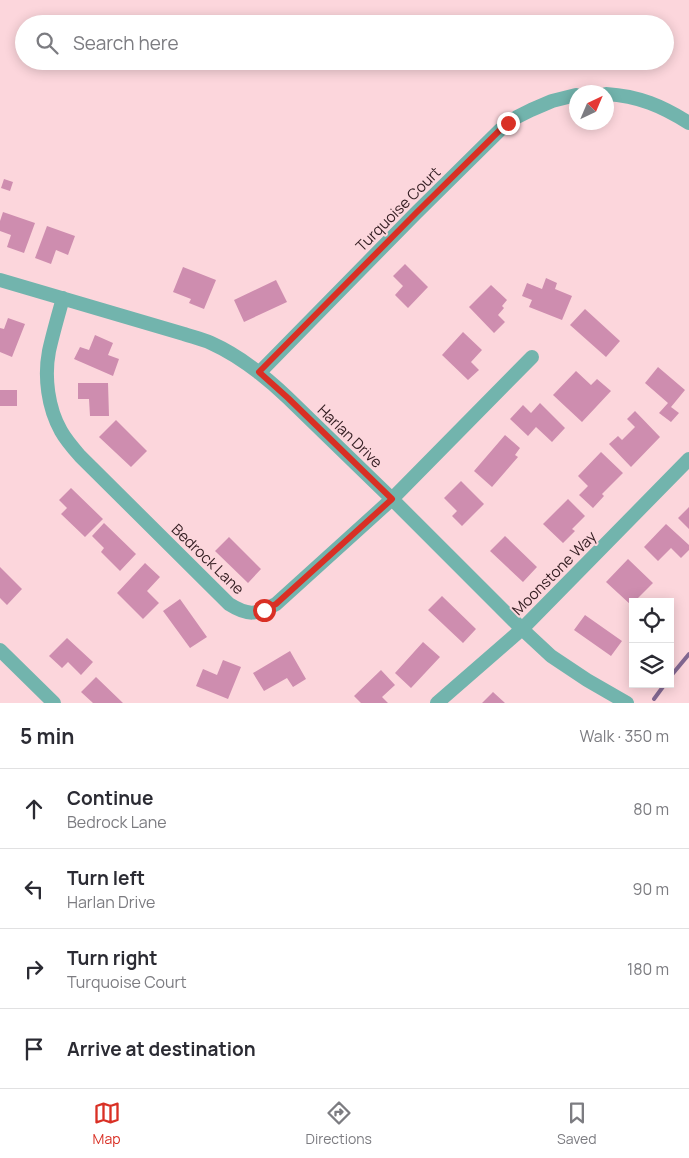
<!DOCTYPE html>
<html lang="en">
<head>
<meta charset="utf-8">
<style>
  :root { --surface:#fff; --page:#f2f2f3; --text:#2b2b33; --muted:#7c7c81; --line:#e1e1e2; --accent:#d93025 }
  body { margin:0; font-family:Manrope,sans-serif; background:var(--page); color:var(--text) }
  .controls { position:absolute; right:15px; bottom:15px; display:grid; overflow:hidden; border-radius:0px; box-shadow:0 2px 12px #0003 }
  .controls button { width:45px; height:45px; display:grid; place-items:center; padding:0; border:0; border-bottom:1px solid var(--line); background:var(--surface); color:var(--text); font:25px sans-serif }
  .compass { position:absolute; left:569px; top:85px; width:45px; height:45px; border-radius:50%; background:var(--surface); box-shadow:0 2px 12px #0003; rotate:44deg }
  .stop { position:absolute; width:15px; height:15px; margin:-11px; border:4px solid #d93025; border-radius:50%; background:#fff }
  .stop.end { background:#d93025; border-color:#fff; box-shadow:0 1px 5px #0008 }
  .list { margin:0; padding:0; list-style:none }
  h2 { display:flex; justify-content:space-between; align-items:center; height:65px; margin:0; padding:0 20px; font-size:21px }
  h2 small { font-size:16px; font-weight:400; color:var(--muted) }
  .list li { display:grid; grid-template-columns:32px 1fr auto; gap:15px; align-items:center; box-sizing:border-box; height:80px; padding:0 20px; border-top:1px solid var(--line) }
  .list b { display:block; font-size:19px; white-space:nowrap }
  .list p { margin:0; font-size:16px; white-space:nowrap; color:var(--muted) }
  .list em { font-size:16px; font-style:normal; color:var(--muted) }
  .icon { flex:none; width:28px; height:28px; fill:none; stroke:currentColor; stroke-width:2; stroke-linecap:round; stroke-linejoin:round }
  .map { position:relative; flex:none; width:689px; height:703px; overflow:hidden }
  .search { position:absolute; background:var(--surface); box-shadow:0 2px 12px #0003; left:15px; right:15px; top:15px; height:55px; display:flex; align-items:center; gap:12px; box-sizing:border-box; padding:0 18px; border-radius:28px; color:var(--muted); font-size:19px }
  .sheet { height:385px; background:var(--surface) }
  nav { display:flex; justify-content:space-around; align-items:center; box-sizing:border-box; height:70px; border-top:1px solid var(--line); background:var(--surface); font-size:14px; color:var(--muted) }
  nav a { display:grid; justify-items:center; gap:2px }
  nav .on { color:var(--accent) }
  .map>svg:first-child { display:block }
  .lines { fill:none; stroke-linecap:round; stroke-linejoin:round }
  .stream { stroke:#836892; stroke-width:4 }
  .building { fill:#ce8daf }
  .minor { stroke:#72b4ad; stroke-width:14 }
  .route { stroke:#d93025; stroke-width:6 }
  .labels { text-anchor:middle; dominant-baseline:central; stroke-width:4; stroke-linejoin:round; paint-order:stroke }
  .street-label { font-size:15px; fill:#331d21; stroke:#fcd6dc }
</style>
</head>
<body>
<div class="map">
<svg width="689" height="703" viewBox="0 0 689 703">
  <rect width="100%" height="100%" fill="#fcd6dc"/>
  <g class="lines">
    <path class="stream" d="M670 677 689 654
      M654 699 665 684"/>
  </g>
  <path class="building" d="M4 179 13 182 10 191 1 188Z
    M3 212 35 223 24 253 7 247 11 235 0 231V221Z
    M47 226 75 236 68 255 56 250 51 264 35 258Z
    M405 264 428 287 408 308 395 295 403 286 393 276Z
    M183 267 216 280 204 309 189 303 191 299 173 292Z
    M546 278 557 283 555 289 572 296 562 320 529 307 532 300 522 296 527 283 542 289Z
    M276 280 287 302 244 322 234 300Z
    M491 285 507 300 502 306 504 308 498 315 505 322 494 333 469 307Z
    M585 309 620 341 606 357 570 325Z
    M8 318 25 324 12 357 0 352V328L4 329Z
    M463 332 482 350 471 362 479 370 468 380 442 355Z
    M95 335 113 343 108 355 119 359 113 376 74 359 80 347 89 350Z
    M658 367 685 390 671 407 679 413 671 422 659 413 668 403 645 383Z
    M576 371 591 385 597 379 611 391 582 422 553 395Z
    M78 383H108L109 416H90L89 399H78Z
    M0 390H17V406H0Z
    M540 403 565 428 552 442 536 427 528 436 510 419 523 405 531 413Z
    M635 411 660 437 631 467 609 444 618 436 622 440 635 427 627 419Z
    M116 420 147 451 131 467 99 437Z
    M505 435 520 448 515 455 518 457 492 487 474 471Z
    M601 452 623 473 602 494 604 496 593 508 579 495 588 486 578 476Z
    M461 481 484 504 462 526 452 516 457 511 444 498Z
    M71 488 103 519 85 537 61 514 67 508 59 500Z
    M568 499 585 516 572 529 575 531 563 543 543 524Z
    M689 507V529L678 518Z
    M104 523 136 554 120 571 101 552 104 548 92 536Z
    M666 524 689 545V550L681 558 671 548 658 561 644 547Z
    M505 536 537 567 523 582 490 551Z
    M229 537 261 569 248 583 215 551Z
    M628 559 653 583 634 602H633L631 605 606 582Z
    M145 563 160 577 147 591 159 603 143 619 117 593Z
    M0 567 22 589 7 605 0 598Z
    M442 596 476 629 463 643 428 610Z
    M180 599 207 637 190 648 163 611Z
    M585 615 622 641 611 656 574 630Z
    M67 638 93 662 81 675 68 662 62 668 49 656Z
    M423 642 440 657 411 688 395 673Z
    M290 651 306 679 293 687 287 678 264 691 253 673Z
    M223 660 241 667 228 699 196 686 203 669 217 675Z
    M381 670 395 685 382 697 388 703H361L354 696Z
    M96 677 123 703H93L81 692Z
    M493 692 505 703H482Z"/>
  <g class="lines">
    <path class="minor" d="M606 94C639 96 662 106 689 123
      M0 280 184 334C193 337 202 339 211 343 240 356 265 376 288 398L392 499 522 629 551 656 587 680 627 703
      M63 298C58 316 53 333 49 351 44 377 48 408 61 431 66 440 73 448 80 456L229 604C248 616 256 615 276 604L392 499 532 357
      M259 373 416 213 500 130 517 117 531 110 552 101 576 95
      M0 650 54 703
      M437 703 522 629 689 459"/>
  </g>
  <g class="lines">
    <path class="route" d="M264 610 276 604 392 499 288 398 259 372 416 213 500 130 508 123"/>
  </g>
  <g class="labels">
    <g class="street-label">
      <text transform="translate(398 209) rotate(-45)">Turquoise Court</text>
      <text transform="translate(350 436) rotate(44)">Harlan Drive</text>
      <text transform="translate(208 559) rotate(44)">Bedrock Lane</text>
      <text transform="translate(554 573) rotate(-45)">Moonstone Way</text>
    </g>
  </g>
</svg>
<div class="controls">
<button><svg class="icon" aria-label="locate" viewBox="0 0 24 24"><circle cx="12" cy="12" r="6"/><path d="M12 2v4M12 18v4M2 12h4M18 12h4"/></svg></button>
<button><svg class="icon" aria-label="layers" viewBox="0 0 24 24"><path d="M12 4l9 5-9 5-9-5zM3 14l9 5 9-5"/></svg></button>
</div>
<svg class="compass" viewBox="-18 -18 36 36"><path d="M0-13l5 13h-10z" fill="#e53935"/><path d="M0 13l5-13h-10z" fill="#7c7c81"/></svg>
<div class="stop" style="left:264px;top:610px"></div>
<div class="stop end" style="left:508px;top:123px"></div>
<div class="search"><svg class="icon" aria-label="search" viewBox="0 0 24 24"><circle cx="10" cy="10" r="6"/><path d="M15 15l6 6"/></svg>Search here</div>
</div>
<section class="sheet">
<h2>5 min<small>Walk · 350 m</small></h2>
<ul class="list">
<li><svg class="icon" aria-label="ahead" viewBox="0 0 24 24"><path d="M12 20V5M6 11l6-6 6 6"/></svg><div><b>Continue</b><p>Bedrock Lane</p></div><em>80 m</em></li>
<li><svg class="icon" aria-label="left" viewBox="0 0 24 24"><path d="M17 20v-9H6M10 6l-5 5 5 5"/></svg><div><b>Turn left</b><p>Harlan Drive</p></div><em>90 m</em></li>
<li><svg class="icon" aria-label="right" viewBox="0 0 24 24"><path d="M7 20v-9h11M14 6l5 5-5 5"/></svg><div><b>Turn right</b><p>Turquoise Court</p></div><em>180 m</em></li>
<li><svg class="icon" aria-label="arrive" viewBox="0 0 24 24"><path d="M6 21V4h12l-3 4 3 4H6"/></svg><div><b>Arrive at destination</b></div></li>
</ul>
</section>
<nav>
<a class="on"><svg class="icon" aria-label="map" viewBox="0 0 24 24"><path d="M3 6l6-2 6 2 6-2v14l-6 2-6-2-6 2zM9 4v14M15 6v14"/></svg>Map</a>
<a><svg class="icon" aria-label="directions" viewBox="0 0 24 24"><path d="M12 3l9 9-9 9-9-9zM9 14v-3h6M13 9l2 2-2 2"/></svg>Directions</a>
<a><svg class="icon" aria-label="saved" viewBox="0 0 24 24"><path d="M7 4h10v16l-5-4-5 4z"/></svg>Saved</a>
</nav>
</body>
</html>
